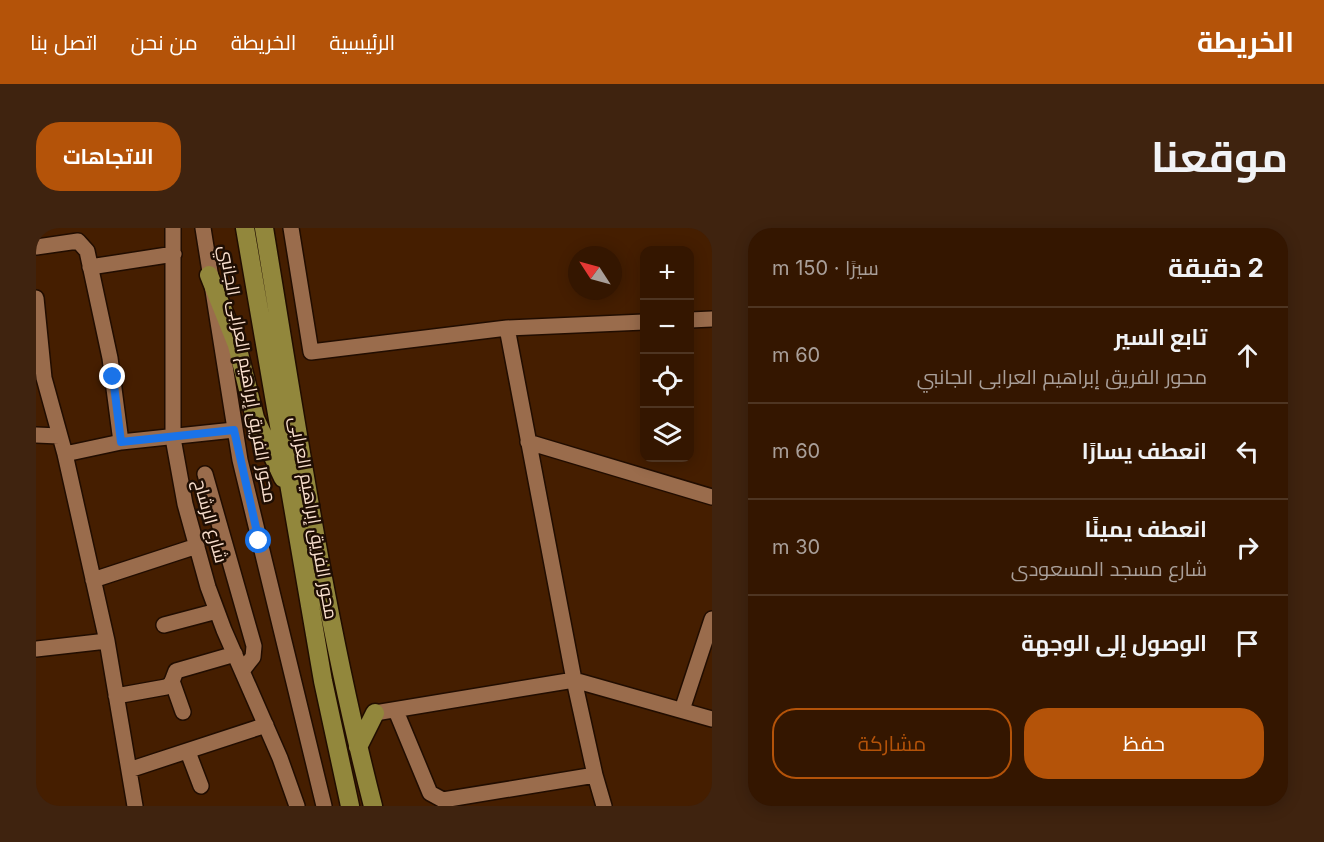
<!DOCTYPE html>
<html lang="ar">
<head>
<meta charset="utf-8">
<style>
  :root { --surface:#341600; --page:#3f230f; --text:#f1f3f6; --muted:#a99f99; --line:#4e3522; --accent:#b45309 }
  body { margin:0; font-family:Inter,Cairo,sans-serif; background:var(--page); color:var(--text); direction:rtl }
  .controls { position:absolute; right:18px; top:18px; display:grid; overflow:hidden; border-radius:12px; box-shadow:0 3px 15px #0003 }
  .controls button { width:54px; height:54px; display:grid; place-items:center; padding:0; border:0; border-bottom:2px solid var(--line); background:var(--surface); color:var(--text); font:30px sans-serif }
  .compass { position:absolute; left:532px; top:18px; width:54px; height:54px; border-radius:50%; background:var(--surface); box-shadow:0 3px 15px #0003; rotate:306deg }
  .stop { position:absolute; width:18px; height:18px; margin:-14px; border:4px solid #1a73e8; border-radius:50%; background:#fff }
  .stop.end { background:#1a73e8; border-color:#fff; box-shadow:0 2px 6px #0008 }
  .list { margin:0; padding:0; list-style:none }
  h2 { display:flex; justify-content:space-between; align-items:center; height:78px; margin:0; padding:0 24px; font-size:26px }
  h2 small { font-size:20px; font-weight:400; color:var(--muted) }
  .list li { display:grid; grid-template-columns:39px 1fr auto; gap:18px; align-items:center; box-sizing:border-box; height:96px; padding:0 24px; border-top:2px solid var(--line) }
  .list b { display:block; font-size:22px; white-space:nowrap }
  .list p { margin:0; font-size:20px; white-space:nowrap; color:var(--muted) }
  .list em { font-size:20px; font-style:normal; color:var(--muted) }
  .actions { display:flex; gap:12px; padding:18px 24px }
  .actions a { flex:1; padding:14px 0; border:2px solid var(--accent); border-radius:24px; text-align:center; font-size:21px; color:var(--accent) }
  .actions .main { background:var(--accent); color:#fff }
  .icon { flex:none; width:33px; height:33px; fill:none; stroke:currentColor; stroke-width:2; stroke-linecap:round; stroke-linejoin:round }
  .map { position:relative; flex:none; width:676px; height:578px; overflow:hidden; direction:ltr; border-radius:24px }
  header { display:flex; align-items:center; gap:36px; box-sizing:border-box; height:84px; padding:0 30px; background:var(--accent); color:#fff }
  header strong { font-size:28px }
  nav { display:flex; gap:33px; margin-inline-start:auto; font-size:21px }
  .intro { display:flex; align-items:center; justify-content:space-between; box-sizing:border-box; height:144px; padding:0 36px }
  h1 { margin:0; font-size:42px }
  .button { padding:15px 27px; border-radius:24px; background:var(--accent); color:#fff; font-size:21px; font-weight:700 }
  main { display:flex; gap:36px; padding:0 36px }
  aside { flex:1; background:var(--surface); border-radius:24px; box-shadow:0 3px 15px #0003 }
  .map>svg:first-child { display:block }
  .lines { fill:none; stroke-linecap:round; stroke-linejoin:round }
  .minor-casing { stroke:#210d00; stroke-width:18 }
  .major-casing { stroke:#210d00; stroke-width:21 }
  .minor { stroke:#9a6c4c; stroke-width:15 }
  .major { stroke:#92873c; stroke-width:18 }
  .route { stroke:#1a73e8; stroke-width:8 }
  .labels { text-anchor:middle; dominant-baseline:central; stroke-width:5; stroke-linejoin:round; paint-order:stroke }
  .street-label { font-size:18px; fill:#fae0cf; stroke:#1f0e03 }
</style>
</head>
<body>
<header>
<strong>الخريطة</strong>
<nav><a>الرئيسية</a><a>الخريطة</a><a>من نحن</a><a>اتصل بنا</a></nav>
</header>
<div class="intro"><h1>موقعنا</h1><a class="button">الاتجاهات</a></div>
<main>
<aside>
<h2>2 دقيقة<small>سيرًا · 150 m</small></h2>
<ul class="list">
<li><svg class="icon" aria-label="ahead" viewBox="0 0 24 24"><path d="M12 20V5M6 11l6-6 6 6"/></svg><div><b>تابع السير</b><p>محور الفريق إبراهيم العرابى الجانبي</p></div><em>60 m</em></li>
<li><svg class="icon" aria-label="left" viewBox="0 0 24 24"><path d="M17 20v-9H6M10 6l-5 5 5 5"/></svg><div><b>انعطف يسارًا</b></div><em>60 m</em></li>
<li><svg class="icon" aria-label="right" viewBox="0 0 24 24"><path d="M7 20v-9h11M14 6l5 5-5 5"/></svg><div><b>انعطف يمينًا</b><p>شارع مسجد المسعودى</p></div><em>30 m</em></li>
<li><svg class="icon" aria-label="arrive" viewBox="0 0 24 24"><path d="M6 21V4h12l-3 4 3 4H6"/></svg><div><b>الوصول إلى الوجهة</b></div></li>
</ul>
<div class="actions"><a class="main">حفظ</a><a>مشاركة</a></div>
</aside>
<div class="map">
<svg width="676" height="578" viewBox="0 0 676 578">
  <rect width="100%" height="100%" fill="#451e00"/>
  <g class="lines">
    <defs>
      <path id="minor" d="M137 0V210L149 276 172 359 188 402 244 530 261 578
        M167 0 204 232 288 578
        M255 0 275 124 471 100 608 94
        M0 19 42 13 51 23 74 130 85 214
        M54 39 138 26
        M0 70 8 150 29 226 71 413 99 578
        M654 92 676 91
        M471 100 538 452 559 547 568 578
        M0 207 23 208
        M492 214 676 269
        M29 226 85 214 198 202
        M169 246 218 418 217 429 206 443
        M57 352 161 318
        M128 397 181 383
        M0 421 71 413
        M136 453 147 484
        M80 468 130 459 135 456 140 443 199 426
        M646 482 676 391
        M360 483 394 565 407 572 559 547
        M339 485 538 452 676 491
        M152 524 165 558
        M93 542 230 497"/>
      <path id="major" d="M209 0 287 453 314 578
        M228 0C260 193 288 388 337 578
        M173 47 201 117 219 190 247 250
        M322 519 339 485"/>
    </defs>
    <use href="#minor" class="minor-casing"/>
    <use href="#major" class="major-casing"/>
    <use href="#minor" class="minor"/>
    <use href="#major" class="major"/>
  </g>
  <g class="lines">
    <path class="route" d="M77 149 85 214 198 202 223 313"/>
  </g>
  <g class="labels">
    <g class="street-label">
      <text transform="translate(212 146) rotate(80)">محور الفريق إبراهيم العرابى الجانبي</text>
      <text transform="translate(278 290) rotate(80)">محور الفريق إبراهيم العرابى</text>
      <text transform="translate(175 293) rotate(75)">شارع الرشاح</text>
    </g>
  </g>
</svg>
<div class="controls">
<button>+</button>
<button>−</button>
<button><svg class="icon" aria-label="locate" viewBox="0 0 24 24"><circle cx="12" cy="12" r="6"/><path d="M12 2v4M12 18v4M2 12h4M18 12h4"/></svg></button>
<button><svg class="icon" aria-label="layers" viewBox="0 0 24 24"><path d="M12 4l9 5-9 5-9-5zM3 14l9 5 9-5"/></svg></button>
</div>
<svg class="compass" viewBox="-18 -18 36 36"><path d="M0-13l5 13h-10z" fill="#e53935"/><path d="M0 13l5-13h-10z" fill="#a99f99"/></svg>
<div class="stop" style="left:223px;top:313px"></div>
<div class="stop end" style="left:77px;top:149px"></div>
</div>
</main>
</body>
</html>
